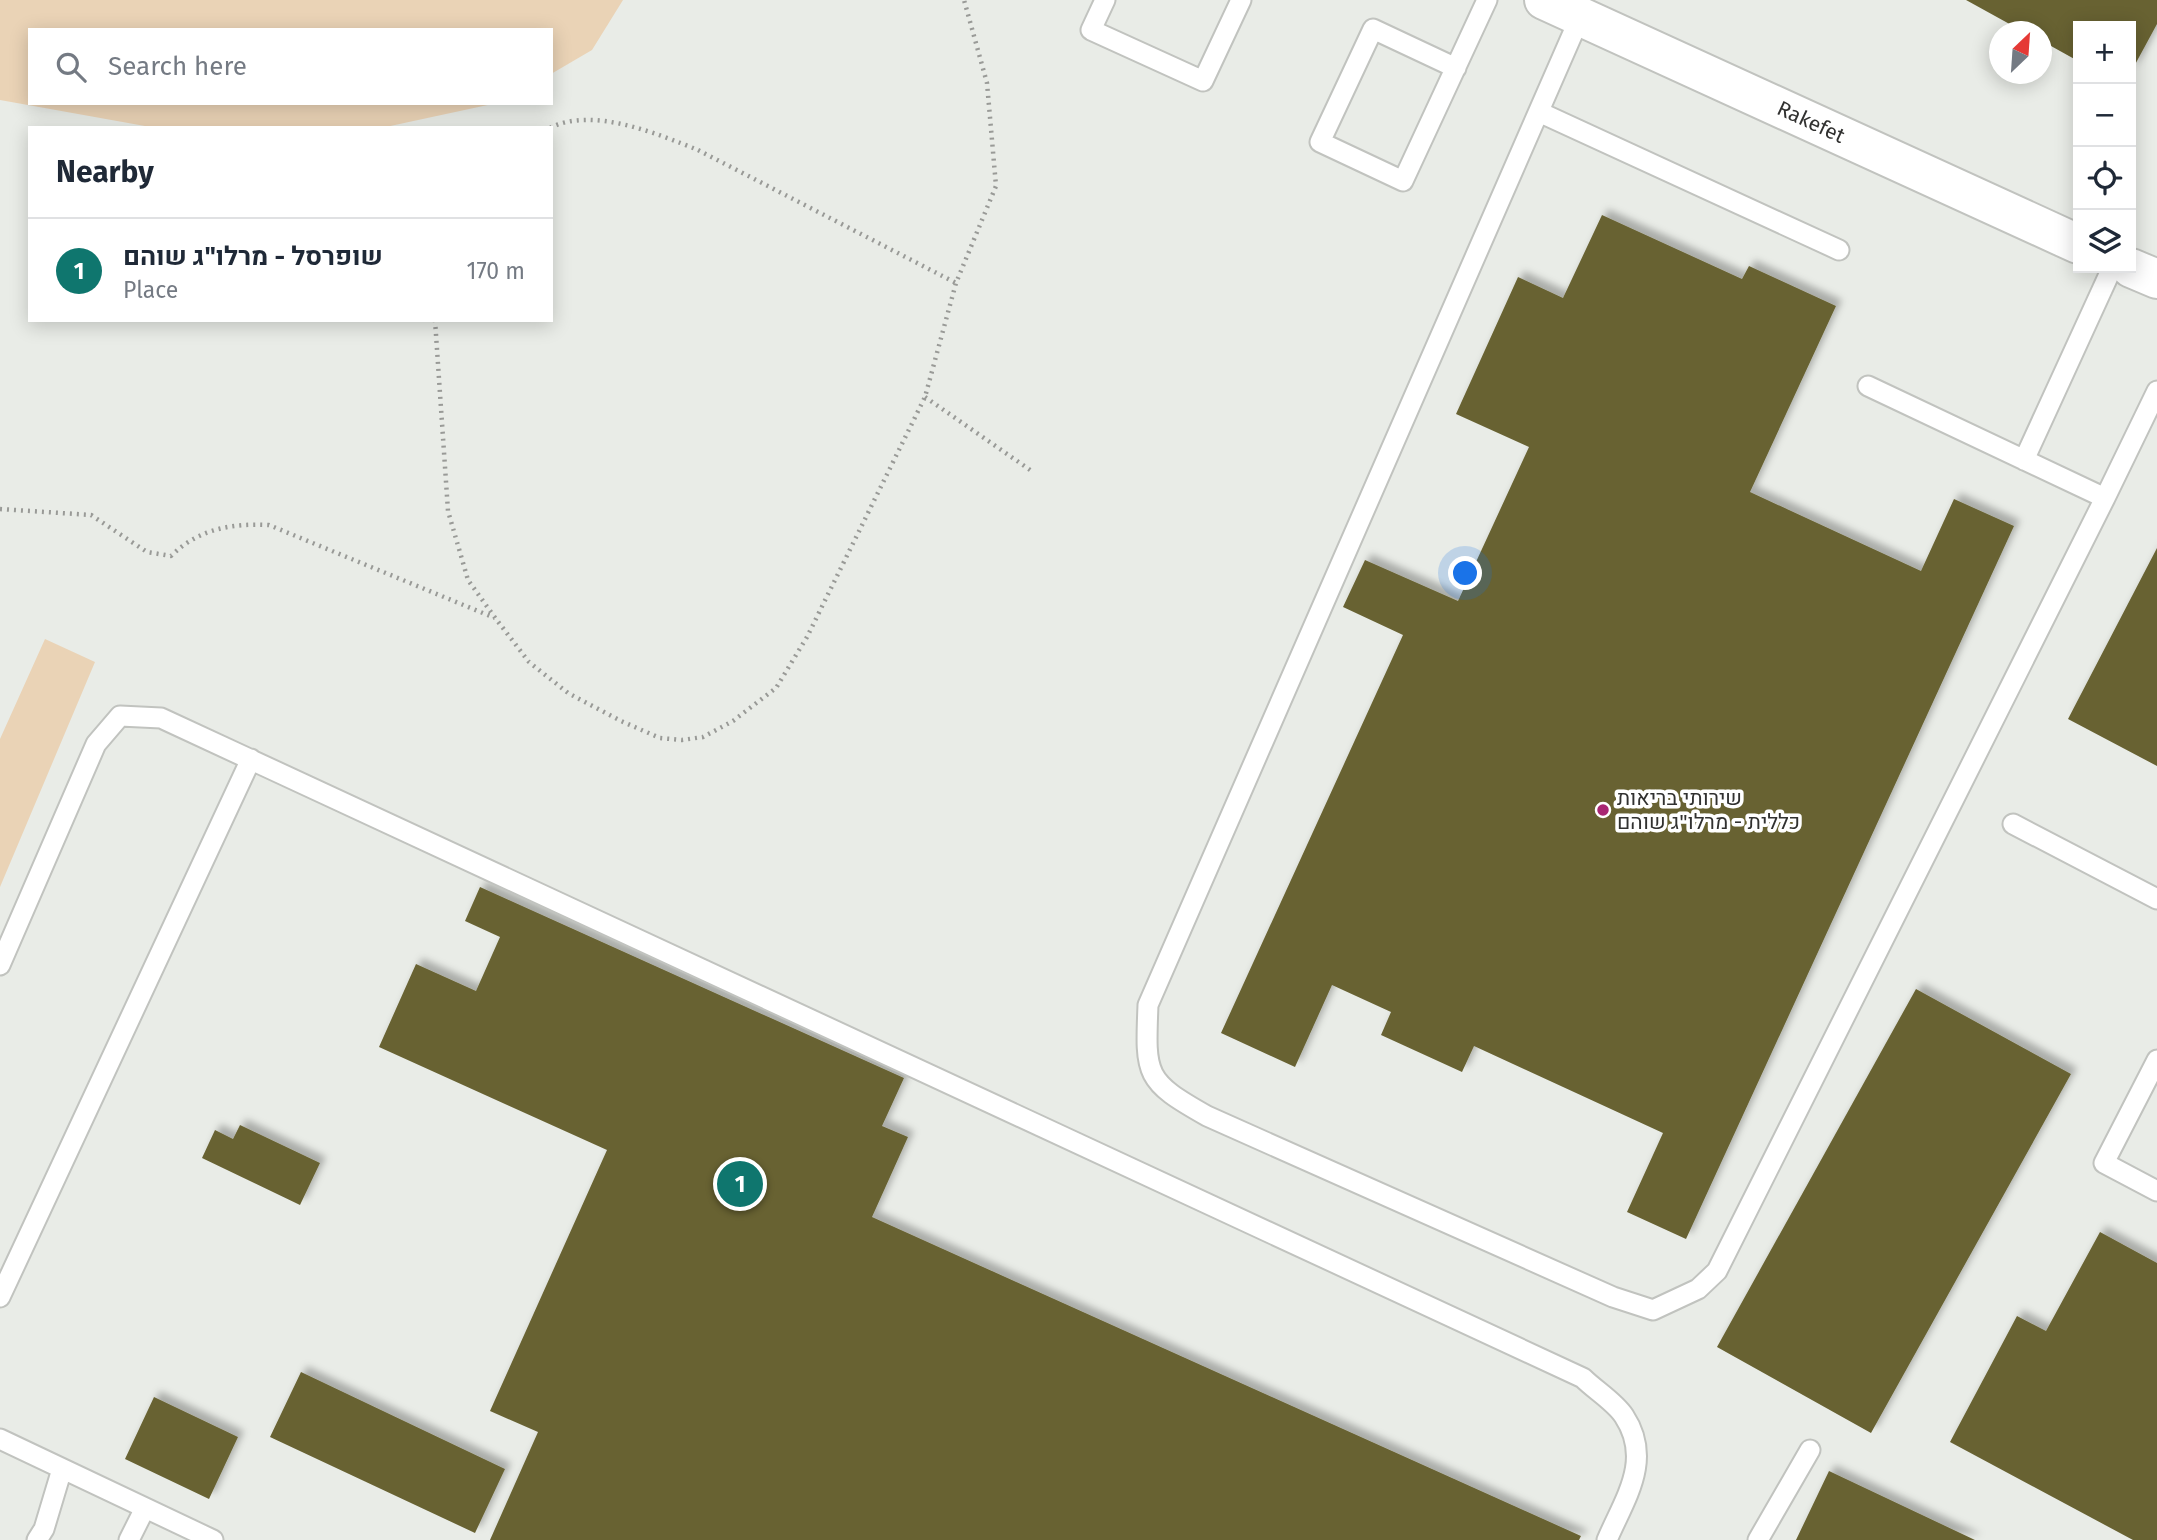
<!DOCTYPE html>
<html lang="en">
<head>
<meta charset="utf-8">
<style>
  :root { --surface:#fff; --page:#f2f2f3; --text:#1f2937; --muted:#747a83; --line:#e0e1e3; --accent:#0f766e }
  body { margin:0; font-family:"Fira Sans",Heebo,sans-serif; background:var(--page); color:var(--text) }
  .controls { position:absolute; right:21px; top:21px; display:grid; overflow:hidden; border-radius:0px; box-shadow:0 4px 18px #0003 }
  .controls button { width:63px; height:63px; display:grid; place-items:center; padding:0; border:0; border-bottom:2px solid var(--line); background:var(--surface); color:var(--text); font:35px sans-serif }
  .compass { position:absolute; left:1989px; top:21px; width:63px; height:63px; border-radius:50%; background:var(--surface); box-shadow:0 4px 18px #0003; rotate:25deg }
  .you { position:absolute; left:1466px; top:574px; width:24px; height:24px; margin:-18px; border:5px solid #fff; border-radius:50%; background:#1a73e8; box-shadow:0 0 0 10px #1a73e833 }
  .badge { display:grid; place-items:center; width:46px; height:46px; border-radius:50%; background:var(--accent); color:#fff; font-size:23px; font-weight:700 }
  .pin { position:absolute; translate:-50% -50%; border:4px solid #fff; box-shadow:0 2px 7px #0006 }
  .list { margin:0; padding:0; list-style:none }
  h2 { display:flex; justify-content:space-between; align-items:center; height:91px; margin:0; padding:0 28px; font-size:30px }
  h2 small { font-size:23px; font-weight:400; color:var(--muted) }
  .list li { display:grid; grid-template-columns:46px 1fr auto; gap:21px; align-items:center; box-sizing:border-box; height:105px; padding:0 28px; border-top:2px solid var(--line) }
  .list b { display:block; font-size:26px; white-space:nowrap }
  .list p { margin:0; font-size:23px; white-space:nowrap; color:var(--muted) }
  .list em { font-size:23px; font-style:normal; color:var(--muted) }
  .icon { flex:none; width:38px; height:38px; fill:none; stroke:currentColor; stroke-width:2; stroke-linecap:round; stroke-linejoin:round }
  .map { position:relative; flex:none; width:2157px; height:1540px; overflow:hidden }
  .search { position:absolute; background:var(--surface); box-shadow:0 4px 18px #0003; left:28px; top:28px; width:525px; height:77px; display:flex; align-items:center; gap:18px; box-sizing:border-box; padding:0 24px; border-radius:0px; color:var(--muted); font-size:26px }
  .panel { position:absolute; background:var(--surface); box-shadow:0 4px 18px #0003; left:28px; top:126px; width:525px; height:196px; border-radius:0px }
  .map>svg:first-child { display:block }
  .green { fill:#ead3b6 }
  .building { fill:#686233; filter:url(#shadow) }
  .lines { fill:none; stroke-linecap:round; stroke-linejoin:round }
  .lane-casing { stroke:#c1c3bf; stroke-width:23 }
  .street-casing { stroke:#c1c3bf; stroke-width:42 }
  .path { stroke:#999a97; stroke-width:4.5; stroke-dasharray:2 5; stroke-linecap:butt }
  .lane { stroke:#fff; stroke-width:19 }
  .street { stroke:#fff; stroke-width:38 }
  .poi-dot { fill:#a82672; stroke:#fff; stroke-width:2.5 }
  .labels { text-anchor:middle; dominant-baseline:central; stroke-width:7; stroke-linejoin:round; paint-order:stroke }
  .street-label { font-size:21px; fill:#313130; stroke:#fff }
  .poi-label { font-size:21px; fill:#313130; stroke:#fff; text-anchor:start }
</style>
</head>
<body>
<div class="map">
<svg width="2157" height="1540" viewBox="0 0 2157 1540">
  <defs>
    <filter id="shadow"><feDropShadow dx="6" dy="-6" stdDeviation="3.5" flood-color="#0004"/></filter>
  </defs>
  <rect width="100%" height="100%" fill="#e9ece7"/>
  <path class="green" d="M0 0H623L592 50 551 74V30H30V103H497L381 128H156L0 100Z
    M45 639 95 662 0 887V739Z"/>
  <path class="building" d="M1966 0H2157V24L2131 72V26H2078V61L2042 41V32H2024Z
    M1602 215 1742 279 1749 266 1836 306 1750 492 1921 571 1954 499 2014 526 1686 1239 1627 1212 1663 1133 1474 1046 1462 1072 1381 1035 1391 1012 1332 985 1295 1067 1221 1033 1403 635 1343 607 1365 560 1458 601 1529 447 1456 414 1518 277 1563 298Z
    M2157 548V766L2068 719Z
    M480 887 904 1078 882 1126 908 1137 872 1217 1581 1536 1579 1540H490L538 1432 490 1411 607 1150 379 1047 416 964 476 991 500 937 465 921Z
    M1916 989 2071 1074 1871 1433 1717 1347Z
    M240 1125 320 1163 300 1205 202 1158 215 1130 233 1139Z
    M2100 1232 2157 1263V1540H2133L1950 1442 2017 1316 2046 1331Z
    M301 1372 505 1469 475 1533 270 1437Z
    M154 1397 238 1437 209 1499 125 1459Z
    M1829 1471 1975 1540H1796Z"/>
  <g class="lines">
    <defs>
      <path id="lane" d="M1105 0 1091 30 1203 81 1241 0
        M1580 17 1148 1005C1145 1076 1145 1081 1207 1116L1613 1297 1653 1310 1698 1289 1717 1271 2105 498 1868 386
        M1456 68 1373 29 1320 142 1403 181 1487 0
        M1539 112 1839 250
        M2024 460 2112 268
        M2105 498 2157 391
        M2013 824 2157 899
        M0 965 96 744 120 716 161 718 1583 1378C1595 1390 1615 1402 1624 1416 1653 1460 1625 1498 1607 1540
        M2157 1060 2104 1163 2157 1191
        M0 1297 251 759
        M0 1439 213 1540
        M37 1540 44 1529 62 1469
        M129 1540 145 1508
        M1758 1540 1810 1450"/>
      <path id="street" d="M1544 0 2078 244
        M2131 268 2157 279"/>
    </defs>
    <use href="#lane" class="lane-casing"/>
    <use href="#street" class="street-casing"/>
    <path class="path" d="M550 128C592 106 658 134 698 150L956 283
      M435 320 448 511 468 580 496 619 529 662 568 693 621 721 660 738 682 740 703 737 733 721 776 688 807 637 925 397 956 283 996 186 987 83 964 0
      M925 397 1033 472
      M0 509 91 515 147 552 171 556C198 529 232 523 269 525L495 618"/>
    <use href="#lane" class="lane"/>
    <use href="#street" class="street"/>
  </g>
  <circle class="poi-dot" cx="1603" cy="810" r="7"/>
  <g class="labels">
    <g class="street-label">
      <text transform="translate(1811 122) rotate(25)">Rakefet</text>
    </g>
    <g class="poi-label">
      <text x="1617" y="798">שירותי בריאות<tspan x="1617" dy="24">כללית - מרלו"ג שוהם</tspan></text>
    </g>
  </g>
</svg>
<div class="controls">
<button>+</button>
<button>−</button>
<button><svg class="icon" aria-label="locate" viewBox="0 0 24 24"><circle cx="12" cy="12" r="6"/><path d="M12 2v4M12 18v4M2 12h4M18 12h4"/></svg></button>
<button><svg class="icon" aria-label="layers" viewBox="0 0 24 24"><path d="M12 4l9 5-9 5-9-5zM3 14l9 5 9-5"/></svg></button>
</div>
<svg class="compass" viewBox="-18 -18 36 36"><path d="M0-13l5 13h-10z" fill="#e53935"/><path d="M0 13l5-13h-10z" fill="#747a83"/></svg>
<div class="you"></div>
<div class="pin badge" style="left:740px;top:1184px">1</div>
<div class="search"><svg class="icon" aria-label="search" viewBox="0 0 24 24"><circle cx="10" cy="10" r="6"/><path d="M15 15l6 6"/></svg>Search here</div>
<section class="panel">
<h2>Nearby<small></small></h2>
<ul class="list">
<li><span class="badge">1</span><div><b>שופרסל - מרלו&quot;ג שוהם</b><p>Place</p></div><em>170 m</em></li>
</ul>
</section>
</div>
</body>
</html>
